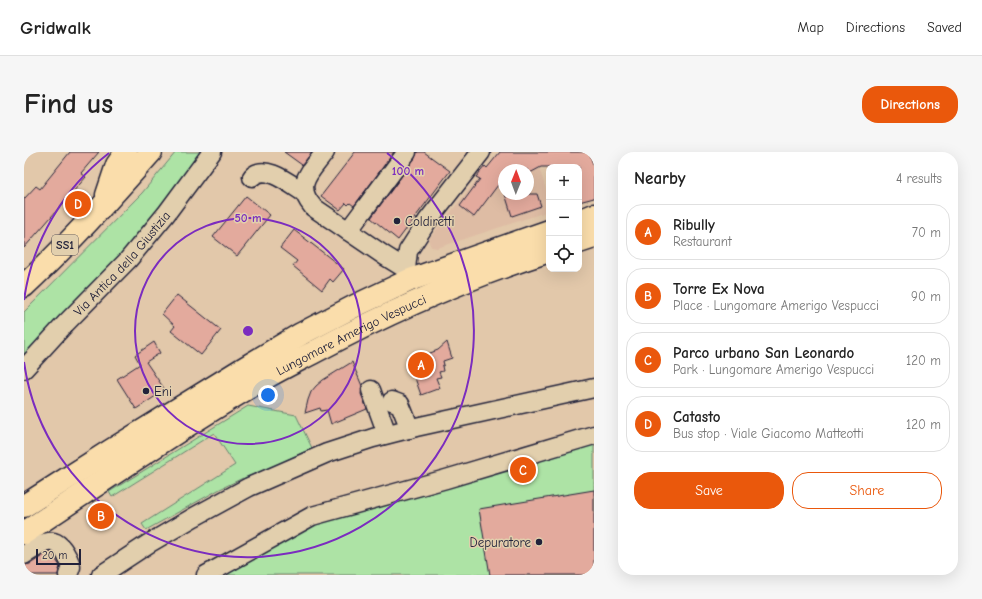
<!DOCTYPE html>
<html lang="en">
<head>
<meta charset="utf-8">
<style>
  :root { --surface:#fff; --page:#f6f6f6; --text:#222; --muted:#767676; --line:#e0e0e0; --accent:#ea580c }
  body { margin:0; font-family:"Comic Neue",sans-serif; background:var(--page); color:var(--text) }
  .controls { position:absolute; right:12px; top:12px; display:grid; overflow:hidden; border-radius:8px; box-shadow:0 4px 16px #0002 }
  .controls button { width:36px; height:36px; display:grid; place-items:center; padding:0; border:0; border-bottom:1px solid var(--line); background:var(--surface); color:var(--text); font:20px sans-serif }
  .compass { position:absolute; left:474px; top:12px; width:36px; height:36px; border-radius:50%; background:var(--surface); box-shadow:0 4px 16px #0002; rotate:1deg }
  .scale { position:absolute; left:12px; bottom:10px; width:45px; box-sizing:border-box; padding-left:4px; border:2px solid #22223b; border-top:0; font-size:11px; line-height:14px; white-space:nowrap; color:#22223b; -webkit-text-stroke:3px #e2cfad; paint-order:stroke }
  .you { position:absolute; left:244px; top:243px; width:14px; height:14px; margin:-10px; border:3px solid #fff; border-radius:50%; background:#1a73e8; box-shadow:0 0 0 6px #1a73e833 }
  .badge { display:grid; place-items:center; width:26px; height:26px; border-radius:50%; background:var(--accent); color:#fff; font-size:13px; font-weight:700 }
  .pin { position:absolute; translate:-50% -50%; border:2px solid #fff; box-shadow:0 1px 4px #0006 }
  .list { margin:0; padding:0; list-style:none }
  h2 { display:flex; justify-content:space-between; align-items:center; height:52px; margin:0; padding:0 16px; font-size:17px }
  h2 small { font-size:13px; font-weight:400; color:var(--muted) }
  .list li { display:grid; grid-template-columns:26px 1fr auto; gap:12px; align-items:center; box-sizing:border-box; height:56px; margin:0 8px 8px; padding:0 8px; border:1px solid var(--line); border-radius:16px }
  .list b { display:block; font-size:15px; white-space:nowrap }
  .list p { margin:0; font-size:13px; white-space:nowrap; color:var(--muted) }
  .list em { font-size:13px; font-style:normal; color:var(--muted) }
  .actions { display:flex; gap:8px; padding:12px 16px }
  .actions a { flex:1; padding:9px 0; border:1px solid var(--accent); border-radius:16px; text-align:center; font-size:14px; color:var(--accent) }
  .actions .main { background:var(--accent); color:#fff }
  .icon { flex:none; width:22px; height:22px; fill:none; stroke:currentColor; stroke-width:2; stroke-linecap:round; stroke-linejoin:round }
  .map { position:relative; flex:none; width:570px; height:423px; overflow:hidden; border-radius:16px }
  header { display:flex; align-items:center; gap:24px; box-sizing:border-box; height:56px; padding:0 20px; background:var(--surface); border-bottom:1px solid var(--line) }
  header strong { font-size:19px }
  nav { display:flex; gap:22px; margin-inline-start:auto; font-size:14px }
  .intro { display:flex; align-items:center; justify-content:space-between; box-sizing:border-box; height:96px; padding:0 24px }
  h1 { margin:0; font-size:28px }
  .button { padding:10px 18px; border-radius:16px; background:var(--accent); color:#fff; font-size:14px; font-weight:700 }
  main { display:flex; gap:24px; padding:0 24px }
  aside { flex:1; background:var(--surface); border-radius:16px; box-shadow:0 4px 16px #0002 }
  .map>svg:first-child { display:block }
  .built { fill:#debca4; fill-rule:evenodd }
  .green { fill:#ade3a5; stroke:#688270 }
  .building { fill:#e3aa9d; stroke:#22223b }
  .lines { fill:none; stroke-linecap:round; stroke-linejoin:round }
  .minor-casing { stroke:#22223b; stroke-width:21 }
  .major-casing { stroke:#22223b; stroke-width:25 }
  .minor { stroke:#e2cfad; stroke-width:18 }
  .major { stroke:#faddab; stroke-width:22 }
  .ring { fill:none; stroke:#7b2cbf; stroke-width:2 }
  .poi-dot { fill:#22223b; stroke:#e2cfad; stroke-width:1.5 }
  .labels { text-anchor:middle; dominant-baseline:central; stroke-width:3; stroke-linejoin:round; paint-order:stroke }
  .shield { fill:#e2cfad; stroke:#5c565d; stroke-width:1 }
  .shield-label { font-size:12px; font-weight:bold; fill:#22223b }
  .poi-label { font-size:13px; fill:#22223b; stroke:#e2cfad; text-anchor:start }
  .street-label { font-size:13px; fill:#22223b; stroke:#e2cfad }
  .centre { fill:#7b2cbf; stroke:#e2cfad; stroke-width:2 }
  .ring-label { font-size:12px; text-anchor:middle; font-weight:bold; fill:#7b2cbf; stroke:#e2cfad; stroke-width:3; stroke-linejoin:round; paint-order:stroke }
</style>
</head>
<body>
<header>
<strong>Gridwalk</strong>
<nav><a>Map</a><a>Directions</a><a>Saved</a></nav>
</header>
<div class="intro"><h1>Find us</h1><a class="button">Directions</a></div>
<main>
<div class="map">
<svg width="570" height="423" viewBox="0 0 570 423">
  <rect width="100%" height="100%" fill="#e2c8aa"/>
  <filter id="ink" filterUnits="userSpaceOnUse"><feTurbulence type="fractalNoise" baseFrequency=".025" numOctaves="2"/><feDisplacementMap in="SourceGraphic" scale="8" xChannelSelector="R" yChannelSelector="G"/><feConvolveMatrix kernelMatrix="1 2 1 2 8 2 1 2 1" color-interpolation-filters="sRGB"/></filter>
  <g filter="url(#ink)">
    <path class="built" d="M475 0H510L525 47V59L413 96 407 95 405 90V87ZM480 18H504V42H480Z"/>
    <path class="green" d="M152 0H180L140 56 0 207V160L118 41Z
      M224 254 272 263 288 296 221 328 219 326 196 337 122 378 118 372 211 313 190 281 88 345 85 340Z
      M570 276V423H173L287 360Z"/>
    <path class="building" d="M46 0H75L57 21 62 25 0 96V47L12 34 16 37Z
      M260 0H288L278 13Z
      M331 0H370L330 54 326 51 324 53 322 51 316 58 297 44Z
      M393 0H400L426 19 374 88 347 66 391 6Z
      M476 0H565L570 15V46L555 50V15H517L504 22V18H480V25L450 65 436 54 456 27 452 25 461 14 463 16Z
      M481 42H513L517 54 488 64Z
      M222 44 246 63 213 104 189 85Z
      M270 78 320 117 309 130 306 127 298 138 269 114 273 109 256 96Z
      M153 143 197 178 177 203 147 179 151 174 138 162Z
      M130 190 136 201 122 210 141 238 112 257 93 227 116 212 111 203Z
      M423 190 428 206 419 209 420 213 418 214 419 219 415 220 417 225 412 226 416 236 397 243 385 209 414 198Z
      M328 210 338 234 337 242 343 257 307 272 303 258 297 259 296 256 281 261 284 248 287 240 292 234 299 228Z
      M570 338V423H466L455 357Z
      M71 364a6 6 0 1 1 12 0a6 6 0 1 1-12 0Z
      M27 400 36 414 34 423H0V413L6 412 20 403Z"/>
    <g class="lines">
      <defs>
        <g id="minor">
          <path d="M301 0C287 20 269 32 289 55L361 104 382 117"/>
          <path d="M228 25C241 11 266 32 279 40"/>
          <path d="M324 79 383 0"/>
          <path d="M386 126 382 117 384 99 404 68 457 0"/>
          <path id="s1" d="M0 217 42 171 104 108 142 62 188 0"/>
          <path d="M347 238 363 282"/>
          <path d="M368 249 376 252 386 277"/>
          <path d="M0 403C22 389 33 379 46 411L47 415 44 423"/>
          <path d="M77 423 124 392 170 365 225 335 303 301 349 286 392 275 570 236"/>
          <path d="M182 423 288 364 422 327 570 283"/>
        </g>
        <g id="major">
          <path d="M83 43 93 13 102 0"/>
          <path d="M555 69 570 63"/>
          <path d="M555 90 570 85"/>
          <path d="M0 134C45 92 86 46 127 0"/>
          <path d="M0 354 86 299 217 218 277 182 331 154 386 128 525 79"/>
          <path id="s2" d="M0 381C80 328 159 274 241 226 258 216 275 208 292 199 367 159 444 125 525 99"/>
        </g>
      </defs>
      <use href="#minor" class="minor-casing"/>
      <use href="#major" class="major-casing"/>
      <use href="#minor" class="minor"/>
      <use href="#major" class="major"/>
    </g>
  </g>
  <g class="ring">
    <circle cx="224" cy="179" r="113"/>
    <path d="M0 148A226 226 0 0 1 85 1M363 1A226 226 0 1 1 0 210"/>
  </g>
  <g class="poi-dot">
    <circle cx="373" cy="69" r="4"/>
    <circle cx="122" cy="239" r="4"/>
    <circle cx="515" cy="390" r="4"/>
  </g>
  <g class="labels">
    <rect class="shield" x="28" y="83" width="26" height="20" rx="3"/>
    <g class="shield-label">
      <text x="41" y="93">SS1</text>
    </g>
    <g class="poi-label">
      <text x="381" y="69">Coldiretti</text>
      <text x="130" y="239">Eni</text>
      <text x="507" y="390" text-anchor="end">Depuratore</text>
    </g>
    <g class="street-label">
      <text stroke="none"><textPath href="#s1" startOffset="144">Via Antica della Giustizia</textPath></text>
      <text stroke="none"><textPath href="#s2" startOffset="383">Lungomare Amerigo Vespucci</textPath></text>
    </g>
  </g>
  <circle cx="224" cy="179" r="6" class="centre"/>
  <g class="ring-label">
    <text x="384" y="23">100 m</text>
    <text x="224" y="70">50 m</text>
  </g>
</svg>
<div class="controls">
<button>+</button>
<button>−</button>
<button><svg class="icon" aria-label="locate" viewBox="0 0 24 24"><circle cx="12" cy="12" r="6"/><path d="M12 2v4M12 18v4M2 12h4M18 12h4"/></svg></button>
</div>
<svg class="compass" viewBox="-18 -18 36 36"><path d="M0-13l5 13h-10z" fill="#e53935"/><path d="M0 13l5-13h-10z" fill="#767676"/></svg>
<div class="scale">20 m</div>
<div class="you"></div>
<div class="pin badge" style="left:397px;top:213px">A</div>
<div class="pin badge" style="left:77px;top:364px">B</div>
<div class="pin badge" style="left:499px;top:318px">C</div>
<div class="pin badge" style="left:54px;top:52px">D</div>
</div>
<aside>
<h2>Nearby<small>4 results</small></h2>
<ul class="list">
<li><span class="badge">A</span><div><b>Ribully</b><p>Restaurant</p></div><em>70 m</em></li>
<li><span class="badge">B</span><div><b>Torre Ex Nova</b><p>Place · Lungomare Amerigo Vespucci</p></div><em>90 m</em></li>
<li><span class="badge">C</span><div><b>Parco urbano San Leonardo</b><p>Park · Lungomare Amerigo Vespucci</p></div><em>120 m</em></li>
<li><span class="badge">D</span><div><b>Catasto</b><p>Bus stop · Viale Giacomo Matteotti</p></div><em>120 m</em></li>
</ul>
<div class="actions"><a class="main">Save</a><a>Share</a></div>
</aside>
</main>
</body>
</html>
